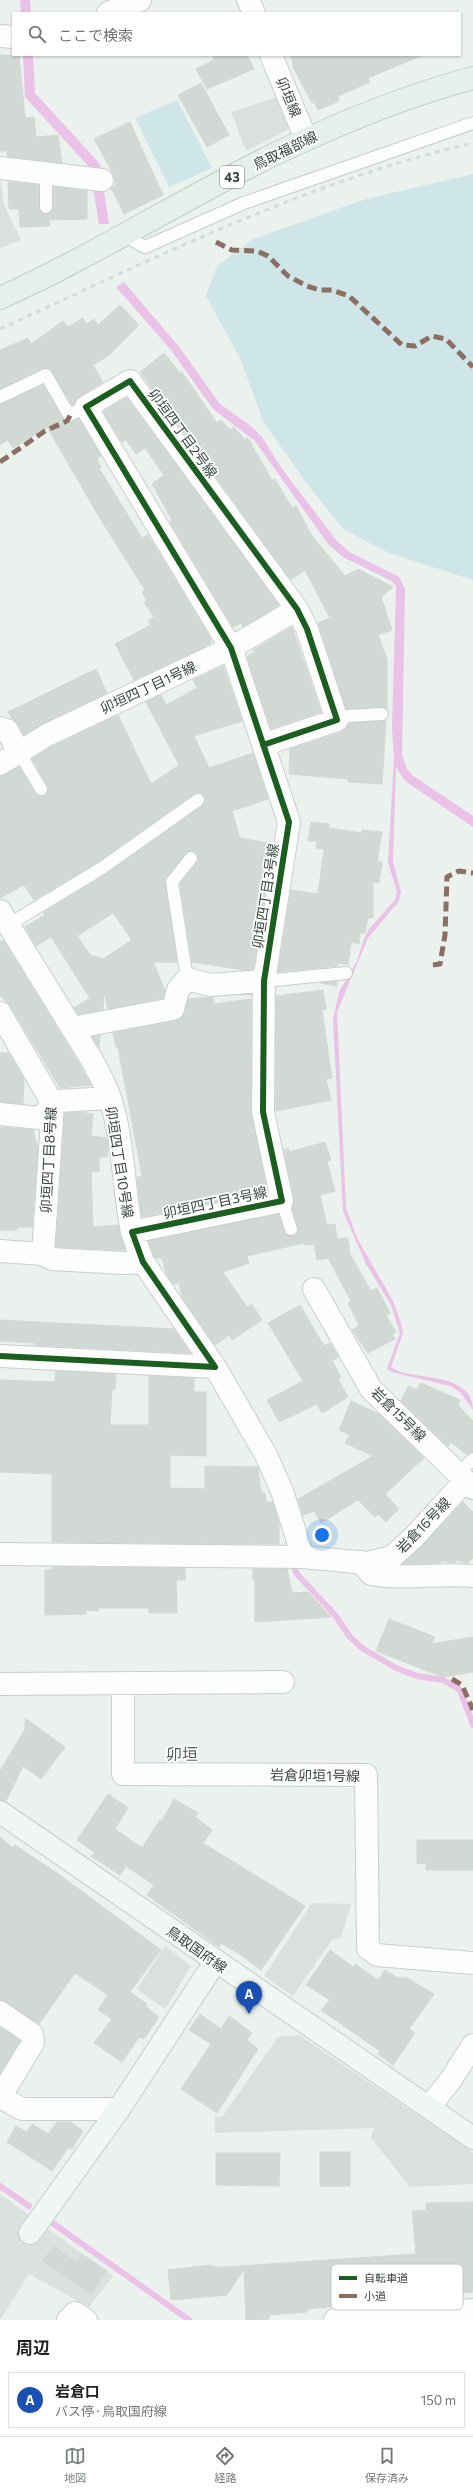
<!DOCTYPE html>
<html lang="ja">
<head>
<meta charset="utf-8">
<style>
  :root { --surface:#fff; --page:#f2f2f2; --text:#202124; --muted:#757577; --line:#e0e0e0; --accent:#77827a }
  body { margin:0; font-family:Commissioner,"Noto Sans JP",sans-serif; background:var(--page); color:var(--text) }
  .you { position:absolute; left:322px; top:1535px; width:14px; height:14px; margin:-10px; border:3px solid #fff; border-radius:50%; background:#1a73e8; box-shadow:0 0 0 6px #1a73e833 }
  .badge { display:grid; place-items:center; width:26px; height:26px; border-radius:50%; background:var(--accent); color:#fff; font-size:13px; font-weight:700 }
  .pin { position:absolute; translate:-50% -33px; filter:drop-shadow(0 1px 2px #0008) }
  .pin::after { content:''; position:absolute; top:21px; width:14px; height:12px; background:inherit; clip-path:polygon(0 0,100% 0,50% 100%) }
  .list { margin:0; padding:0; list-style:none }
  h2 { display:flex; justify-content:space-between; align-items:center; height:52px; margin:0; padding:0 16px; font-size:17px }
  h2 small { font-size:13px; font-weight:400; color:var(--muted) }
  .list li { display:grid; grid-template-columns:26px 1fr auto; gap:12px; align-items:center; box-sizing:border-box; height:56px; margin:0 8px 8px; padding:0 8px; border:1px solid var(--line); border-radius:0px }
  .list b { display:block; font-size:15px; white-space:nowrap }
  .list p { margin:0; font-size:13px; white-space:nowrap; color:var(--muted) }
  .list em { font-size:13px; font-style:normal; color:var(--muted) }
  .icon { flex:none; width:22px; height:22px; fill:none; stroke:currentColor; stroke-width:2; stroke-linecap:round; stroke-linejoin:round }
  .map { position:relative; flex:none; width:473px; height:2320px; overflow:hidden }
  .search { position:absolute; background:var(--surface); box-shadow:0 1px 3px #0004; left:12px; right:12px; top:12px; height:44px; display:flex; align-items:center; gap:10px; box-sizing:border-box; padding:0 14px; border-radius:0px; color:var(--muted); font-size:15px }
  .sheet { height:116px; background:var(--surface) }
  nav { display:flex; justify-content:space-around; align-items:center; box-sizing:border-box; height:56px; border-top:1px solid var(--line); background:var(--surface); font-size:11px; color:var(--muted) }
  nav a { display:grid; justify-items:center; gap:2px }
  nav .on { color:var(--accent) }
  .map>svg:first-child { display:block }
  .industrial { fill:#dbe2dd }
  .green { fill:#cee6e8 }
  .parking { fill:#dbe0dc }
  .water { fill:#eac1e7 }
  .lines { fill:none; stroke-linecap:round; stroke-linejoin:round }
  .stream { stroke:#eac1e7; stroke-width:6 }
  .building { fill:#d2d9d4; stroke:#d1d9d3; fill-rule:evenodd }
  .lane-casing { stroke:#c9cecb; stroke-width:14 }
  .street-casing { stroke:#c9cecb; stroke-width:24 }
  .secondary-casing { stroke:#c3cec8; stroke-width:24 }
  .primary-casing { stroke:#bbd1c3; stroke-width:24 }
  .lane { stroke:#fcfdfc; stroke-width:12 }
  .street { stroke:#fcfdfc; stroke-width:22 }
  .secondary { stroke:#f0f6f2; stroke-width:22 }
  .primary { stroke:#e5f0ea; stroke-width:22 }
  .rail { stroke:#d8d9d9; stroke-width:3; stroke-dasharray:5 5; stroke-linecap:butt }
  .quiet { stroke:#8d6e63; stroke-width:5; stroke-dasharray:10 5; stroke-linecap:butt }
  .cycleway-casing { stroke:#fff; stroke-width:8 }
  .cycleway { stroke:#1b5e20; stroke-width:6 }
  .labels { text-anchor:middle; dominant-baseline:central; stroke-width:3.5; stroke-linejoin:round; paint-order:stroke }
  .shield { fill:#fff; stroke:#747e76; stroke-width:1 }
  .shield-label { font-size:13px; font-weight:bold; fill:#38463c }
  .street-label { font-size:14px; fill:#38463c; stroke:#fff }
  .quarter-label { font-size:16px; fill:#506756; stroke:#fff }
  .key { fill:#fff; stroke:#c3c8c4; stroke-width:1 }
  .key-label { font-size:11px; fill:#38463c }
</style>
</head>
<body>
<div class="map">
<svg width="473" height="2320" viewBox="0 0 473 2320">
  <rect width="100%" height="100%" fill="#ebf1ed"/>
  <path class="industrial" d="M0 2194 113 2276 89 2307 29 2274 0 2320Z"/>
  <path class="green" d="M177 100 212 168 169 187 135 118Z
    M473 174V580L389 553 343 529 307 484 263 421 240 358 206 296 217 266 253 239 366 199Z"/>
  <path class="parking" d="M279 96 290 126 286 131 246 151 231 112Z
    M0 174 4 205 21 240 0 248Z
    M312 1903 351 1904 341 1938 332 1940 293 1996 264 1976Z
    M165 1946 191 1966 165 2009 137 1989Z
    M299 2035 473 2153V2184L410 2187 371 2138 374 2128 215 2133V2117H222L278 2037Z"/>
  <path class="water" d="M20 0H30L31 13H21Z
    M23 55H33L35 93 100 164 109 224H99L90 168 25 97Z
    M124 282 180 348 220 404 251 426 262 437 282 469 337 541 351 553 399 577 405 589 402 755 407 769 412 775 473 816V827L405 781 396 767 393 861 401 892 399 901 368 938 337 1012 346 1208 357 1238 393 1301 401 1323 403 1333 391 1367C408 1382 473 1369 473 1410L460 1392 450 1386 392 1372 387 1369 400 1333 391 1305 366 1264 343 1211 333 1020 339 992 357 961 364 939 369 929 395 900 397 892 388 862 394 758 392 729 396 587 392 581 343 557 328 544 255 441 213 409 171 350 116 287Z"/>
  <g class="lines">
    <path class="stream" d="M294 1567 297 1574 335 1615 350 1637 362 1648 396 1668 417 1676 443 1680 460 1690 473 1725
      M0 2186 29 2206
      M54 2224 189 2320"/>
  </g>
  <path class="building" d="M0 55H19L25 118 34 117 36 137 58 135 62 163 7 156V151H0Z
    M212 55H247L254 69 207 89 196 69 214 60Z
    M290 55H423L368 78 370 82 338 96 339 101 318 110 314 102 312 103 292 65H294Z
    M201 83 229 135 207 147 178 95Z
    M130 122 163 195 124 214 111 188 116 185 114 175 94 139Z
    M8 182 38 185 39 207 40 211 46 214 53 210 54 187 87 191V219L49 220 50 226 20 227 19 209H9Z
    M120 305 139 325 108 356 93 365 103 382 80 396 74 404 72 405 52 371 47 368 0 389V350L28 338 31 344 63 321 68 327 83 318 87 324 94 319 98 325Z
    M164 353 180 373 182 372 217 423 221 420 230 430 234 427 245 440 248 438 272 480 275 479 292 508 296 506 312 536 345 576 358 569 393 587 381 597 392 630 378 635 387 659V709L382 707 346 709 318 623 330 618 305 570 291 580 140 372Z
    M43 385 65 421 69 422 79 419 101 456 97 459 101 467 99 468 142 538 148 535 211 639V644L134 680 115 644 151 625 148 621 154 617 144 602 147 601 142 592 145 590 101 520 47 427 13 448 8 440 0 445V404Z
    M127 398 279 605 243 627 241 623 233 627 170 522 172 520 152 484 164 475 145 448 136 454 126 440 122 442 103 411Z
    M292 627 321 712 271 729 247 657 254 652 253 650Z
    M223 666 242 721 194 736 209 768 253 753 268 799 232 811 240 838 273 844 263 885 266 886 253 969 244 970 192 962 180 884 198 859 196 852 189 851 165 880 177 962H153L165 990 163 998 108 1009 104 992 103 1010 78 1014 74 1008 90 998 51 937 36 946 25 927 45 915 43 913 106 874 202 806 205 799 201 793 194 794 98 862 34 900 24 885 0 898V776L19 767 35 793 38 796H44L48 792V786L32 759 53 746 118 715 151 784 179 765 146 702 161 695 166 705 197 688 193 680ZM113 913 132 940 103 959 90 955 77 936Z
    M96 669 107 693 24 735 18 724 12 718 8 712Z
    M386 720 382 784 348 782V779L289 774 290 749 341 732 350 723Z
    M311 822 329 824V828L362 833V830L382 832 377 862H382L379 883 373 882V918H368L365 933H360L359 944 351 942 348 965 337 963V966L278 972 291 890 318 894 324 849 316 848 317 841H308Z
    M3 940 77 1060 91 1085 60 1088 11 1007 0 995V942Z
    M337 981V986L320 983Z
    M323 990 326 1009 322 1010 332 1078 326 1079 331 1100 276 1111V996Z
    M213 997 214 1004 251 999V1112L267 1191 142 1217 137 1177 142 1176 118 1047H116L113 1033 176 1021 185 1013 188 999Z
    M100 1035 99 1048 92 1037Z
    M0 1053H9L24 1079 23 1104 0 1102Z
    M78 1112 93 1114 91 1136 107 1138 108 1146 107 1157H99V1172H91L93 1227 118 1225 125 1250 56 1247 65 1113Z
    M0 1127 33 1130 38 1149 32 1227H17V1230H0Z
    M325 1142 331 1160 327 1161 335 1191 320 1195 327 1225 335 1224 337 1239 348 1238 350 1254 371 1291 377 1288 390 1313 386 1315 396 1332 392 1334 395 1339 368 1353 352 1330 359 1326 348 1303 351 1301 328 1258 317 1260 314 1244 305 1245 304 1243 247 1256 249 1263 223 1272 247 1307 252 1304 262 1320 232 1340 229 1335 215 1345 182 1297 179 1283 173 1284 166 1273 162 1258H156L154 1256 149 1241 278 1214 286 1234 294 1236 298 1231V1227L292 1208 294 1198 284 1150 288 1148 289 1152Z
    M300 1305 324 1346 330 1343 338 1357 332 1361 341 1377 338 1379 348 1397 322 1413 317 1404 279 1422 267 1400 303 1381 268 1323Z
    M0 1320 174 1329 190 1353 34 1345 35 1343 0 1341Z
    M56 1371 116 1374 115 1390H112L110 1425H149V1376L194 1378V1392H206V1456L170 1455V1488L205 1489V1466L258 1467 261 1493H265L266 1502H273L279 1524V1544L52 1542V1474L0 1472V1380L55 1382Z
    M421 1383 460 1400 458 1405 473 1421V1452L467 1455 451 1442 448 1446 401 1401 408 1386 417 1390Z
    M351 1401 379 1414 424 1458 385 1494 399 1509 386 1522 378 1514 375 1517 358 1500 321 1523 314 1511 303 1515 298 1499 373 1456 345 1443 350 1435 339 1430Z
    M463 1502 473 1512V1558L467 1563 457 1560 455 1563 442 1561 439 1563 403 1564Z
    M52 1567 185 1568V1580H176L177 1613H149V1608H98V1611L86 1610V1614L45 1615V1570H52Z
    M253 1569H287L292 1593 308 1592 331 1617 255 1622V1580H253Z
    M389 1619 435 1637 431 1644 473 1637V1672L443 1677 376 1651Z
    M25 1718 65 1747 41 1779 23 1766 6 1801 0 1800V1771L25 1729Z
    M108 1794 128 1808 115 1829 142 1848 160 1820 162 1821 174 1799 198 1813 195 1817 212 1830 203 1843 305 1906 261 1970 241 1955 221 1943 219 1947 147 1895 154 1885 126 1866 120 1875 91 1856 95 1853 77 1840Z
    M0 1837 13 1848 15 1845 64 1878 161 1950 130 1992 147 2004 145 2006 159 2017 144 2039 139 2037 122 2062 94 2043 112 2019 98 2010 108 1995 75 1973 39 2024 7 2002 0 2000Z
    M417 1840H473V1870H426V1863L417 1864Z
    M330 1950 353 1967 355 1964 378 1980 385 1970 398 1978H407L434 1994 409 2029 415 2033 393 2065 378 2054 380 2051 321 2010 330 2000 306 1985Z
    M200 2014 221 2029 229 2016 252 2033 247 2040 258 2049 217 2113 181 2089 211 2044 189 2030Z
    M0 2027 20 2041 0 2073Z
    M57 2122H70L83 2131 72 2149 69 2147 52 2171 7 2142 16 2126 27 2132 32 2124 48 2134Z
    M320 2152H350V2186H320Z
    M216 2153H280L279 2186 216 2185Z
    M473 2202V2292L436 2295V2298L396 2301 395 2295 359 2300 360 2304 307 2309V2312L269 2315V2319L246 2320 244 2269 227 2295 171 2300 168 2270 212 2265V2267H225L416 2254 412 2211 426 2210V2203Z
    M53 2246 76 2262 82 2254 107 2271 91 2294 43 2261Z"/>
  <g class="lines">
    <defs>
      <path id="lane" d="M46 172V207
        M125 236 145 247 244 203 473 123
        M0 397 46 375 69 415 86 407
        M337 720 348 716 382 714
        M19 752 41 789
        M8 925 102 868 198 800
        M187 979 172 882 191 858
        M264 981 346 973
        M282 1201 291 1229
        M458 1474 473 1459"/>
      <path id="street" d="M248 0 254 13
        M108 13 140 0
        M0 36 13 37
        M271 55 306 139
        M0 168 102 180
        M0 728 7 730 19 752
        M0 764 47 735 231 648 297 609
        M0 911 72 1028
        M0 1013 53 1104 43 1254 0 1251
        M0 1114 39 1118 59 1101 109 1098
        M132 1232C123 1188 124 1141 110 1098 101 1073 86 1050 72 1028L173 1009 178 990 187 979 210 985 264 981
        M43 1254 52 1259 123 1263 143 1262
        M314 1289 371 1389 473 1488
        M0 1356 215 1367 143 1262 132 1232 282 1201 263 1112 264 981 289 822 231 648 86 407 130 381 297 609 307 629 337 720 263 745
        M215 1367 266 1455 282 1491 303 1557
        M0 1554 303 1557 367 1563 392 1557 414 1537 465 1481
        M361 1562 371 1574C404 1580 439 1573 473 1576
        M123 1683V1774L366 1775 368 1948 377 1955 473 1963
        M0 1684 283 1682
        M0 2012 32 2034 33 2043 0 2097
        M0 2097 22 2109H119
        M429 2107 450 2081 473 2045
        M68 2320 75 2313 86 2320
        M335 2320 473 2310"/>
      <path id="secondary" d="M0 1812 473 2138
        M30 2233 119 2109 215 1962"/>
      <path id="primary" d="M0 298C96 255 184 198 279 152 342 122 405 96 473 78"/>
    </defs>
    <use href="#lane" class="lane-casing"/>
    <use href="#street" class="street-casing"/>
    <use href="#secondary" class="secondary-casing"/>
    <use href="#primary" class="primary-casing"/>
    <use href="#lane" class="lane"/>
    <use href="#street" class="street"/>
    <use href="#secondary" class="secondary"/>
    <use href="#primary" class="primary"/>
    <path class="rail" d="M0 329C153 259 308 181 473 143"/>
    <path class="quiet" d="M216 242 232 250 257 251 268 256 288 276 307 286 319 290H332L349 296 402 345 415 346 432 336 446 339 473 367
      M0 462 45 431 67 421 71 414
      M433 965 440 964 445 935 447 877 459 871 473 873
      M452 1679 462 1685 473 1710"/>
    <defs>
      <path id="cycleway" d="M0 1356 215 1367 143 1262 132 1232 282 1201 263 1112 264 981 289 822 231 648 86 407 130 381 297 609 307 629 337 720 263 745"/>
    </defs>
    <use href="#cycleway" class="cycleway-casing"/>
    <use href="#cycleway" class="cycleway"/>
  </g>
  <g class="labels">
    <rect class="shield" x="220" y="166" width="24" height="22" rx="3"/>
    <g class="shield-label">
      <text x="232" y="177">43</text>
    </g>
    <g class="street-label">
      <text transform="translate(289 97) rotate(67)">卯垣線</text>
      <text transform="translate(285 150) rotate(-26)">鳥取福部線</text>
      <text transform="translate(183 433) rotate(54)">卯垣四丁目2号線</text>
      <text transform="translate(148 687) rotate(-25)">卯垣四丁目1号線</text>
      <text transform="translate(265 896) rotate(-81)">卯垣四丁目3号線</text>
      <text transform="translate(48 1160) rotate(-87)">卯垣四丁目8号線</text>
      <text transform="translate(120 1162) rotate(81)">卯垣四丁目10号線</text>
      <text transform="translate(215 1202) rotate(-12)">卯垣四丁目3号線</text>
      <text transform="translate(399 1414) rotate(45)">岩倉15号線</text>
      <text transform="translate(423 1525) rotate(-46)">岩倉16号線</text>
      <text transform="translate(315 1775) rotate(1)">岩倉卯垣1号線</text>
      <text transform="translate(197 1949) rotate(35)">鳥取国府線</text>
    </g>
    <g class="quarter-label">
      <text x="182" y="1753">卯垣</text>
    </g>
  </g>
  <rect x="331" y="2264" width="132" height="46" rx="6" class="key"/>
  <rect x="339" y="2276" width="18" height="4" fill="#1b5e20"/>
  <rect x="339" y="2294" width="18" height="4" fill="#8d6e63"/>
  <g class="key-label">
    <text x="364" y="2282">自転車道</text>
    <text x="364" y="2300">小道</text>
  </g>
</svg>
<div class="you"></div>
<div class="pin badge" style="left:249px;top:2014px;background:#1a4fb4">A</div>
<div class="search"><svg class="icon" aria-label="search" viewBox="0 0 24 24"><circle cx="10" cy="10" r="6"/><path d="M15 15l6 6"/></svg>ここで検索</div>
</div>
<section class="sheet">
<h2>周辺<small></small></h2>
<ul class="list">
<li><span class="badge" style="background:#1a4fb4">A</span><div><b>岩倉口</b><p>バス停 · 鳥取国府線</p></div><em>150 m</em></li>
</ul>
</section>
<nav>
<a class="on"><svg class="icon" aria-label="map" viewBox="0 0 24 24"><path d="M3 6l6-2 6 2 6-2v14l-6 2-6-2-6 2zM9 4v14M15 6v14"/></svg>地図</a>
<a><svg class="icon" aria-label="directions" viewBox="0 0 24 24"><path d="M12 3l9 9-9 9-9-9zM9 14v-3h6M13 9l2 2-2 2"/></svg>経路</a>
<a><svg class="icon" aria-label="saved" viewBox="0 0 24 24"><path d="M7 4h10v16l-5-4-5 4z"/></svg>保存済み</a>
</nav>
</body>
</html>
